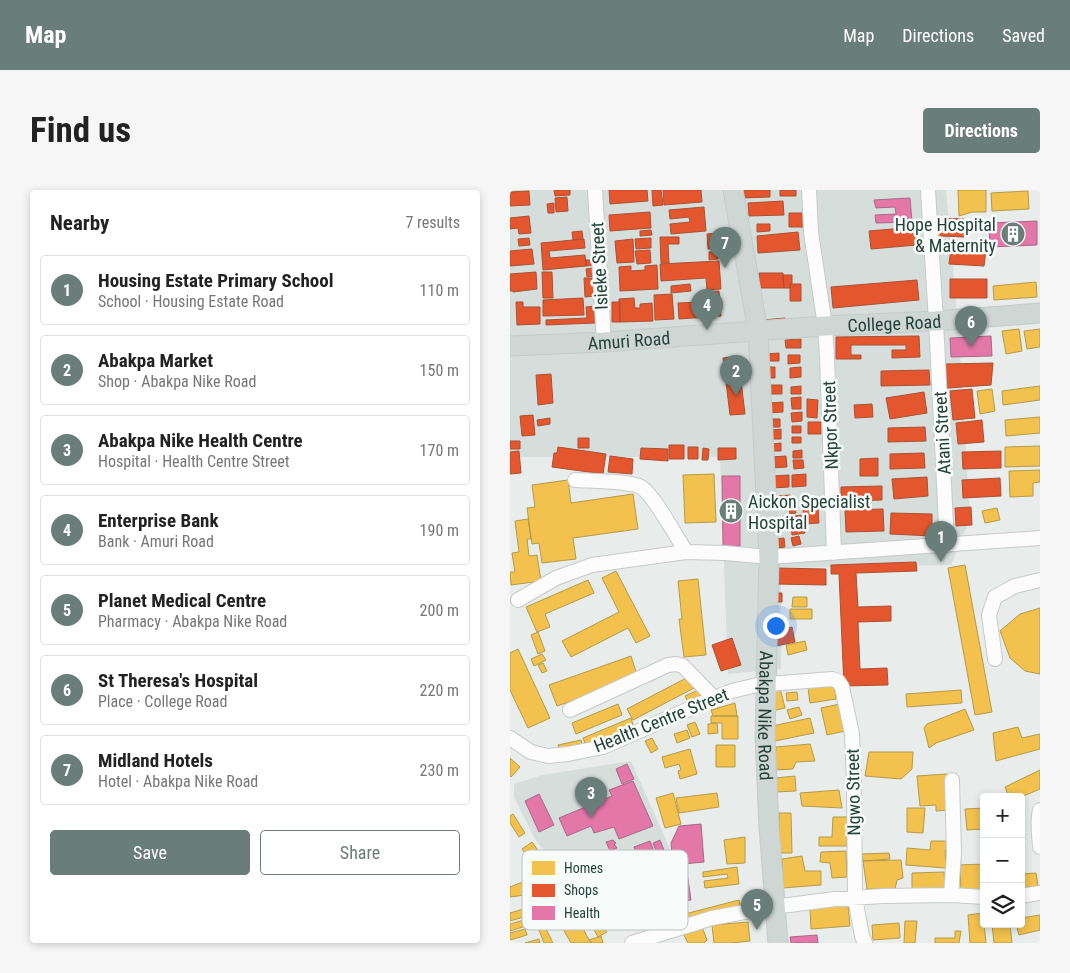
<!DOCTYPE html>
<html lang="en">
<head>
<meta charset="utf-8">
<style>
  :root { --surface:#fff; --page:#f6f6f6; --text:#222; --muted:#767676; --line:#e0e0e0; --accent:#697e78 }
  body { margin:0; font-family:"Roboto Condensed",sans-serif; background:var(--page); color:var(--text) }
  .controls { position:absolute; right:15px; bottom:15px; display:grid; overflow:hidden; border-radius:5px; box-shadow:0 2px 8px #0003 }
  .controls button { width:45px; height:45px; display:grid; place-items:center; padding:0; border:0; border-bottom:1px solid var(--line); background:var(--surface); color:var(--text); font:25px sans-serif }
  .you { position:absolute; left:265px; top:435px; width:18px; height:18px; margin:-12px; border:4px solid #fff; border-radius:50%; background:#1a73e8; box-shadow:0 0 0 8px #1a73e833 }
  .badge { display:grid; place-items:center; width:32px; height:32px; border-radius:50%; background:var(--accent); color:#fff; font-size:16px; font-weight:700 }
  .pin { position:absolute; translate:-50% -41px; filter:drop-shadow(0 1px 2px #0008) }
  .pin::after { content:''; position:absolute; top:26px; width:18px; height:15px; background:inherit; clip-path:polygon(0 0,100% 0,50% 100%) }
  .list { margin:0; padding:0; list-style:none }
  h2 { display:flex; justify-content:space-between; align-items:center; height:65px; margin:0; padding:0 20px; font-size:21px }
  h2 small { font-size:16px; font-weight:400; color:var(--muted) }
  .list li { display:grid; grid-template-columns:32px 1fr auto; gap:15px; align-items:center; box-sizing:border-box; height:70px; margin:0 10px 10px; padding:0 10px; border:1px solid var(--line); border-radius:5px }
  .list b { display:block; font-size:19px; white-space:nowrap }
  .list p { margin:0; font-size:16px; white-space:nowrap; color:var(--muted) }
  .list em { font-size:16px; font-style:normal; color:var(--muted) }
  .actions { display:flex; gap:10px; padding:15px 20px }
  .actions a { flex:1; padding:11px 0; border:1px solid var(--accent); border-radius:5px; text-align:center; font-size:18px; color:var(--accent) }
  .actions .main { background:var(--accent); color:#fff }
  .icon { flex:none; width:28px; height:28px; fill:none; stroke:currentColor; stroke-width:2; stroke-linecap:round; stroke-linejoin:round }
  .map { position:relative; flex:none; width:530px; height:753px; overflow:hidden; border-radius:5px }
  header { display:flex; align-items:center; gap:30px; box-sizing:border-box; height:70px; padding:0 25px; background:var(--accent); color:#fff }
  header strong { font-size:24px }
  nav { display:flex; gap:28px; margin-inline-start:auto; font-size:18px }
  .intro { display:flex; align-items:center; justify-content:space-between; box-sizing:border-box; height:120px; padding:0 30px }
  h1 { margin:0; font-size:35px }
  .button { padding:12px 22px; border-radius:5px; background:var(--accent); color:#fff; font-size:18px; font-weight:700 }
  main { display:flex; gap:30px; padding:0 30px }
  aside { flex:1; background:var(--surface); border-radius:5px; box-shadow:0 2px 8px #0003 }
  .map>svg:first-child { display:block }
  .built { fill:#d6dedb }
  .homes { fill:#f2c14e; stroke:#b49b48 }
  .shops { fill:#e4572e; stroke:#aa5132 }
  .health { fill:#e377a8; stroke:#aa6787 }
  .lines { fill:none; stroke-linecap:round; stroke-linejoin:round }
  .minor-casing { stroke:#c5cac8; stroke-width:16 }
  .major-casing { stroke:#c3ccc9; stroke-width:21 }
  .minor { stroke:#fcfcfc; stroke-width:14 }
  .major { stroke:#cfd7d5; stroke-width:19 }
  .labels { text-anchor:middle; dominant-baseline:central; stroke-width:5; stroke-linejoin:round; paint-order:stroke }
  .poi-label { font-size:18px; fill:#24423a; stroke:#f7fbf9; text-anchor:end }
  .street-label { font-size:18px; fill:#24423a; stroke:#f7fbf9 }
  .key { fill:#f7fbf9; stroke:#b8c4c0; stroke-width:1 }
  .key-label { font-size:14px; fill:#24423a }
</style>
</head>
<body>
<header>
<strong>Map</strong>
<nav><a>Map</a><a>Directions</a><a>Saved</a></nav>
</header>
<div class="intro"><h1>Find us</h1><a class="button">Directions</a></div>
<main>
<aside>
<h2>Nearby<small>7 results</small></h2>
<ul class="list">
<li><span class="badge">1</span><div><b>Housing Estate Primary School</b><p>School · Housing Estate Road</p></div><em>110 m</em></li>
<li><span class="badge">2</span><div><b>Abakpa Market</b><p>Shop · Abakpa Nike Road</p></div><em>150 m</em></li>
<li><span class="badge">3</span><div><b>Abakpa Nike Health Centre</b><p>Hospital · Health Centre Street</p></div><em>170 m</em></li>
<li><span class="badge">4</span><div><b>Enterprise Bank</b><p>Bank · Amuri Road</p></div><em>190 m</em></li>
<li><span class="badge">5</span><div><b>Planet Medical Centre</b><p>Pharmacy · Abakpa Nike Road</p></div><em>200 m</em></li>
<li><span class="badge">6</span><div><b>St Theresa's Hospital</b><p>Place · College Road</p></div><em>220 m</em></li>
<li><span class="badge">7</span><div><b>Midland Hotels</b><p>Hotel · Abakpa Nike Road</p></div><em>230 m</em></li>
</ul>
<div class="actions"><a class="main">Save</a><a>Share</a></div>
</aside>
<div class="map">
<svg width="530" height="753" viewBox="0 0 530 753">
  <rect width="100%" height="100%" fill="#e8edeb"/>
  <path class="built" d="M0 0H436L449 146 460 329 441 375 271 378V479L218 484 210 267H0Z
    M121 571 168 677 61 712 44 674 25 649 4 607V594L32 585Z"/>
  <path class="homes" d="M448 0H476V22H462L449 26Z
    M518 1 519 19 482 21 481 3Z
    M526 92 527 107 484 110 483 96Z
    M509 139 512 161 496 164 492 141Z
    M530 139V157L517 159 514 141Z
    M530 196V210L493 215 492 201Z
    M482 199 485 221 470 224 467 201Z
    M530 227V243L496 246 495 230Z
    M530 256V276L495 277V257Z
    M530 280V292L523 293V306L500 307 499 281Z
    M204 284 206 332 175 333 173 285Z
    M58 290 61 313 123 304 128 339 63 348 66 369 32 373 29 353 22 354 17 318 25 317 22 295Z
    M487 318 490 330 475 333 472 321Z
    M18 329 21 349H17L19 366 27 365 31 391 1 395 0 382H5L2 363 9 362 5 331Z
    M455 375 482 522 465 525 438 378Z
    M106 381 140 446 126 453 118 438 61 467 52 451 109 422 92 388Z
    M188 389 196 465 174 467 169 429H172L168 391Z
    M78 390 84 403 35 424 40 437 27 442 16 417Z
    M283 407H297V417H282Z
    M530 418V484L515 481 500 468 490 441 510 424Z
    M280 419H302V429H280Z
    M28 442 35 461 28 464 21 445Z
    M295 451 297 460 278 465 276 455Z
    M8 459 40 528 18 538 0 500V463Z
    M32 464 36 470 24 476 21 469Z
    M121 466 128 488 47 516 39 495Z
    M33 473 37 481 32 483 28 475Z
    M180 486 186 497 123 530 117 519Z
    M324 494 326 509 300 513 298 498Z
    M270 498 275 518 262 521 257 501Z
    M190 499 193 506 179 514 175 506Z
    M451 500 452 513 397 517 396 504Z
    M287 502 288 510 277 511 276 503Z
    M225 513 227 526H203L201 520Z
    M108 514 112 525 66 544 62 533Z
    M330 514 335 541 317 545 311 518Z
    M289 517 292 525 280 529 277 520Z
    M455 519 464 540 426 553 419 558 414 538 417 534Z
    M201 526H228V549H212V533H201Z
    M121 528 124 538 77 558 73 548Z
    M300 528 304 543 265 551 262 536Z
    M185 532 190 544 182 547 177 535Z
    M207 533 208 543 198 544V534Z
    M508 537 512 548 530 544V559L486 571 483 543Z
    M177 540 180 548 167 553 164 544Z
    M142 548 148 559 141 563 135 551Z
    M71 550 73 558 50 563 48 555Z
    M300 554 305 571 286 572 283 579 264 580 266 557Z
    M206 555H225V577H206Z
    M180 559 187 584 170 589 168 581 171 580 169 574 155 578 152 567Z
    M359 562H403L402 579 391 589 355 586Z
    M0 568 10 577 1 587 0 586Z
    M530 580V599L511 607H499L495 597Z
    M437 584 439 620 426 621V615L410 616 407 586Z
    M285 586 286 601 266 602 265 588Z
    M329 600 332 618 292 616 290 603Z
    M163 603 171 634 155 638 146 608Z
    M207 603 209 617 169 623 166 608Z
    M397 618H415L413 643 397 642Z
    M474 618V639L457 640 455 619Z
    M269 623H281L282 663H269Z
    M3 624 15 643 9 647 0 633V626Z
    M323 627H338L337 656H309V647H322Z
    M235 647V673L217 674 214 650Z
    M421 651H435L439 656 435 661 436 678 396 675 397 658 420 660Z
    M22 652 32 666 23 673 12 659Z
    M336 661 337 687 322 688 320 673 310 672 311 662Z
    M379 663 380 669 353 671 352 664Z
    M292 666 295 681H311V695L273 698 272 669Z
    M391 670 393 688 387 690 385 699H357L353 671Z
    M474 674V700L451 702 450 675Z
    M227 677 229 694 195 698 194 691 218 688 217 684 193 687V682Z
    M434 682 435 698 402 699V683Z
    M526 683 528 696 511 698V684Z
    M15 691 21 702 15 705 0 707V697Z
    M229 710 231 717 171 734V725Z
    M30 714 35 726 30 728 27 723 0 731V723Z
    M338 715 340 736 301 739 300 718Z
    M473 723 476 753H460L458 725Z
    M530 725V740L509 745 506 734H511V728Z
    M28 726 29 732 0 741V734Z
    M88 728 97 742 88 747 80 733Z
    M69 731 79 750 81 753H61L53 739Z
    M395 731H407L405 753H394Z
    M238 732 240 751 221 753H204L202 735Z
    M389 733 390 748 363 750 362 735Z
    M482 734H500L502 753H484Z
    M35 737 43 753H34L29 740Z
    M192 737 197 750 194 753H178L174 745Z
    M15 739 17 745 0 750V743Z
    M445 741H451L449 753H425V748H445Z
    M91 746 93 753H82L79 750Z
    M29 749 30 753H15Z"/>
  <path class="shops" d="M44 0H60V5L45 6Z
    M99 0H137L138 11 100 14Z
    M142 0H151L153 15 143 16Z
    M153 0H191L192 12 154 15Z
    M232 0H260V7L232 8Z
    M270 0H286V6H270Z
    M19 1 20 15 0 16V2Z
    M57 7 58 21 46 22 45 8Z
    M273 11 274 25 239 26 238 13Z
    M44 13V23H38L37 14Z
    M194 17 196 41 161 44 160 34 180 32 179 27 160 29 159 20Z
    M140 22 141 38 100 41 99 25Z
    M279 23H293V37H279Z
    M19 26 21 43 9 44 8 38 0 39V28Z
    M431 28 454 29V47L430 46Z
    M247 34H260V41L247 42Z
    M406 37 407 55 361 59 359 41Z
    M141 40 142 45 130 46V41Z
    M72 41 73 49 63 50 62 42Z
    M288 42 290 60 248 63 247 46Z
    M207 43V59H198L197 44Z
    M150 47H169V54H158L159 73H151Z
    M19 48 20 55 9 56 8 49Z
    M141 48V58L126 59 125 49Z
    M74 49 75 58 39 61 40 68 75 65 76 76 33 80 31 53Z
    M123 49 124 72 107 73 105 51Z
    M441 57 476 60 474 76 439 74Z
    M22 59 24 74 0 76V61Z
    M140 60 141 73 127 74 125 61Z
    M207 61 208 69 199 70V62Z
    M76 70H85L86 75 76 76Z
    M209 71 211 99 197 100 196 88 151 91 150 74Z
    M147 75 148 99 110 101 109 77 121 76V81L135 80V76Z
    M83 78 84 86 77 87 76 79Z
    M26 82 27 99 3 102V101H0V84Z
    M32 82H42L43 108H33Z
    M249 83H273L274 98H249Z
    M273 85H282V94H280V98H274Z
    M74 88H84L85 106 75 107Z
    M440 89H477V108H440Z
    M407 90 409 110 323 118 321 97Z
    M180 94 181 101 161 103V96Z
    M280 94H291V111H280Z
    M209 101 211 126 169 129 168 113 189 112V102Z
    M162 104 164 129 145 130 144 105Z
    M73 108 74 125 33 126V110Z
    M124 108 125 118H130V114L142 113 143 131 110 132 109 109Z
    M6 112H13V117H30V134L7 135Z
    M102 112H110V132H102Z
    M84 116 85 133 36 135V130L77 128 76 117Z
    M275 128V134L254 135 253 130Z
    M409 146 410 167 382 168V160H396V155H341V165H351V169H326V147Z
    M291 149V158H276L275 150Z
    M269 163V171H255V164Z
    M278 165H290V173L278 174Z
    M228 166 235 224 220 225 213 168Z
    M483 173 481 195 437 198 435 174Z
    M256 177H265V188H256Z
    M291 177V187L280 188V178Z
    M419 180 420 195 371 196V181Z
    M41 184 43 213 28 215 26 185Z
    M258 195H272V204H258Z
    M291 196V204H281V197Z
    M462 199 465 228 443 230 440 201Z
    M414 202 417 223 380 229 376 208Z
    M291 207V219H282L281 208Z
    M297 209 308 210 307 228 297 227Z
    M273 212V222L259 223V213Z
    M362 214 363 227 345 228 344 215Z
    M292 222V231L282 232 281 223Z
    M23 225 25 245 12 246 10 226Z
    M40 228V234L28 236 27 230Z
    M261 229H270V237H261Z
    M472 230 474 252 448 254 446 233Z
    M298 232H311V244H298Z
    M282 236H291V243H282Z
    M415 237 416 251 378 252V238Z
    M271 239V249H262V240Z
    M282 247H291V253H282Z
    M68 248H79V258H68Z
    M0 251H10V259H0Z
    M271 253V261H261V254Z
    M159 255H174V269H159Z
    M48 257 96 264 93 284 42 277 44 263H47Z
    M178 257H188V269H178Z
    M131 258 158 259V271L130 269Z
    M193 258 199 259 198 270H192Z
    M208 258H226V269L208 270Z
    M292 260V268H283V261Z
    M9 261 11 283 0 284V262Z
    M491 261V278L453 279 452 262Z
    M414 263 415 278 380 279V264Z
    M100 266 123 269 122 284 98 282Z
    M276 266 277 277 261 278 260 267Z
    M368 268V286H350V269Z
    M283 270H293L294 278 284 279Z
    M296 284V296L282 297V285Z
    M279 285V297L262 298 261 286Z
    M417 287 418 306 384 309 382 289Z
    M490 288 491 306 453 308 452 290Z
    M372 296V310L331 311V297Z
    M280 305 281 316 269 317 268 306Z
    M285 316 286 323 280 324 279 317Z
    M308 317 309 333 294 334 293 318Z
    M461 317 462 335 446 336 445 318Z
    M373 319 374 341 336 342 335 320Z
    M381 323 422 324V346L380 344Z
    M291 325 292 332 281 334 280 327Z
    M266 330H278V337H266Z
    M293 334 295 343 282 345 281 336Z
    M289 346 291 354 283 356 281 348Z
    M274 348 275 357 267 358 266 349Z
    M406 372 407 381 346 383 348 417 381 416V431L348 432 350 479 377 478 378 495 334 496 329 384H321V375Z
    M265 378 316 379V395L265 394Z
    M260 403H272V412H260Z
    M272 433 273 438 259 439V434Z
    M282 437 285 452 261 457 257 443Z
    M222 448 231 475 211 481 202 455Z"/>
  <path class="health" d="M400 8 402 32 366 33 365 25 386 24 385 17 366 18 364 10Z
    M527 31V55L480 57 479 33Z
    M481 146 482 166 441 167 440 148Z
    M212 286H230V356L213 357Z
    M117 574 124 589 112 594 106 579Z
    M123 591 143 636 109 649 104 637 84 643 81 636 57 646 49 628 102 606 99 600Z
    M29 604 44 635 29 642 15 611Z
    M191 634 194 672 163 675 161 653 169 636Z
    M103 650 106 653 104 654 107 658 100 661 96 652Z
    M150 650 158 670 151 673 143 653Z
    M140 651 150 677 134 683 124 657Z
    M176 675 181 710 167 712V706L146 708 142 680Z
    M307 745 308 753H281L280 747Z"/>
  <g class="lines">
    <defs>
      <path id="minor" d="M85 0 94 152
        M299 0 301 42 315 136 317 167 324 363
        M418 0 426 131 437 355
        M65 290C80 291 120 291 131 297 144 305 167 348 176 362
        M8 410 46 388 82 375 176 362 215 363 259 367 530 348
        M485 469 479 425 485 407 505 396 530 390
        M60 520 158 475 166 474 173 476 204 508
        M0 548 21 562 38 566 58 564 93 557 204 508 222 501 247 495 322 489 328 491 332 497 342 544 344 594 345 708 352 746 355 753
        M530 620C527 632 529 644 530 657
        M441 705 444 663 442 590
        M511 706 530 703
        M122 753 202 728 256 718 325 709 373 706 441 705 474 707"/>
      <g id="major">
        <path id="s1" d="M223 0 248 141 259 367 255 547 259 637 268 753"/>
        <path id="s2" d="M0 156 94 152 315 136 426 131 530 123"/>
      </g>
    </defs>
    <use href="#minor" class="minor-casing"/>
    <use href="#major" class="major-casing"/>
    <use href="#minor" class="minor"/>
    <use href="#major" class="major"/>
  </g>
  <defs>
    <symbol id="building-disc" viewBox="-11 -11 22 22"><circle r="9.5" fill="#697e78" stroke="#f7fbf9"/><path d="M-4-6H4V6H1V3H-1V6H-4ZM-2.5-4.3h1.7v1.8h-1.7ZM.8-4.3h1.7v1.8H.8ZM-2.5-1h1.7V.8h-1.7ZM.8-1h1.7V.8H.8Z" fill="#fff"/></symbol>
  </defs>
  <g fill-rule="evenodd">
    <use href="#building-disc" x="489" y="30" width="28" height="28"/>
    <use href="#building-disc" x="207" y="307" width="28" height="28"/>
  </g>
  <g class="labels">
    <g class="poi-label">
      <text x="486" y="34">Hope Hospital<tspan x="486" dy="21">&amp; Maternity</tspan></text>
      <text x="238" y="311" text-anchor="start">Aickon Specialist<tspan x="238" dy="21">Hospital</tspan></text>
    </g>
    <g class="street-label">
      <text transform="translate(89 76) rotate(-93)">Isieke Street</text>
      <text stroke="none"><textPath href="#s2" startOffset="385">College Road</textPath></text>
      <text stroke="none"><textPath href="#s2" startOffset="119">Amuri Road</textPath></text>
      <text transform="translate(320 235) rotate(-92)">Nkpor Street</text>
      <text transform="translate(432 243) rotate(-93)">Atani Street</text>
      <text stroke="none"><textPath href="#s1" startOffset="528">Abakpa Nike Road</textPath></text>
      <text transform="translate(151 530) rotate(-22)">Health Centre Street</text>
      <text transform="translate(343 602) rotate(-91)">Ngwo Street</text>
    </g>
  </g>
  <rect x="12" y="660" width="166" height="80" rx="8" class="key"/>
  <rect x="22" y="671" width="23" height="14" fill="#f2c14e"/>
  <rect x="22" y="694" width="23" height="13" fill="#e4572e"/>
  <rect x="22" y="716" width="23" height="14" fill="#e377a8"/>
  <g class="key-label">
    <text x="54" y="683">Homes</text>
    <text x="54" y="705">Shops</text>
    <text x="54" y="728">Health</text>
  </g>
</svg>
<div class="controls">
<button>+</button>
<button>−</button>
<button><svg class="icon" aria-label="layers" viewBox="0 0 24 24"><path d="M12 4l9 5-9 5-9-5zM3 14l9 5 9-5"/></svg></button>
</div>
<div class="you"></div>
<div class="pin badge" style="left:431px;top:372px">1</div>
<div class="pin badge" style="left:226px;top:206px">2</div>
<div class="pin badge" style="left:81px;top:628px">3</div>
<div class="pin badge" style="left:197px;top:140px">4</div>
<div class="pin badge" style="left:247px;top:740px">5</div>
<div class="pin badge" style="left:461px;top:157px">6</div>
<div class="pin badge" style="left:215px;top:78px">7</div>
</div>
</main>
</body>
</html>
